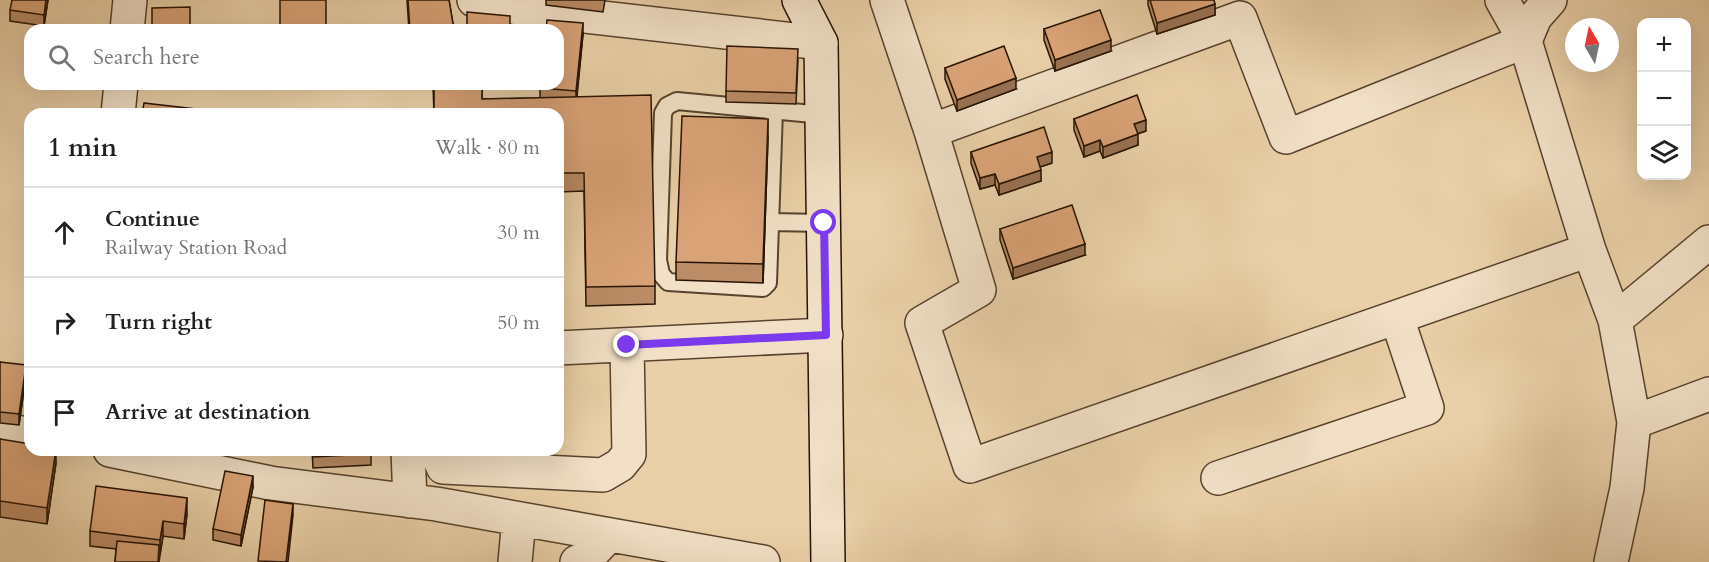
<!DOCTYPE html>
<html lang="en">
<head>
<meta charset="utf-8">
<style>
  :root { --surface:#fff; --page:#f6f6f6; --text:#202124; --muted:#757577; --line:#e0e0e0 }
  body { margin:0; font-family:Cardo,serif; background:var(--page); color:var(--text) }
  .controls { position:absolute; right:18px; top:18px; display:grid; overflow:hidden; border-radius:12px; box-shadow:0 6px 24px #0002 }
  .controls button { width:54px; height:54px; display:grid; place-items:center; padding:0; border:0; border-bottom:2px solid var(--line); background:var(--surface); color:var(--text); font:30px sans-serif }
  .compass { position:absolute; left:1565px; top:18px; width:54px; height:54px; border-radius:50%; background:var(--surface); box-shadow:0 6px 24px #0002; rotate:351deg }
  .stop { position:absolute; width:18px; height:18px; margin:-14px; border:4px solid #7c3aed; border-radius:50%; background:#fff }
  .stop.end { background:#7c3aed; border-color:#fff; box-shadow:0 2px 6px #0008 }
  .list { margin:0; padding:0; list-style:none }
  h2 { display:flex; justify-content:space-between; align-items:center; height:78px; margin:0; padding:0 24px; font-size:26px }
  h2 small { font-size:20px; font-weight:400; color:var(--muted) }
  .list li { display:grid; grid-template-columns:39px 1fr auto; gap:18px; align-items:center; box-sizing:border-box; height:90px; padding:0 24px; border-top:2px solid var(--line) }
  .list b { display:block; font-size:22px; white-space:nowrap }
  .list p { margin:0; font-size:20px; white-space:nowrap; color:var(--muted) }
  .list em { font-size:20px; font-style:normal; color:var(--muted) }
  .icon { flex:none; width:33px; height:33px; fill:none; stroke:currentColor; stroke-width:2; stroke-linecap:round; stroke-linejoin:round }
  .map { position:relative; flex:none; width:1709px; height:562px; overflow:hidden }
  .search { position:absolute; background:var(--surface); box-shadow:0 6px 24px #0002; left:24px; top:24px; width:540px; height:66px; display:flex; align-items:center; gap:15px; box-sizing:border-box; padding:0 21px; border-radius:18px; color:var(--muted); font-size:22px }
  .panel { position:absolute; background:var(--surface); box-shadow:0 6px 24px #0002; left:24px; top:108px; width:540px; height:348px; border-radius:18px }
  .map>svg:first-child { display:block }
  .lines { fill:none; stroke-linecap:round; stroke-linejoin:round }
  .lane-casing { stroke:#57422d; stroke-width:20 }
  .street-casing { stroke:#57422d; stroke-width:36 }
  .secondary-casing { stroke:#261304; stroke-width:36 }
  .lane { stroke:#f1e0c6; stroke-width:16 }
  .street { stroke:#f1e0c6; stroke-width:33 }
  .secondary { stroke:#f1e0c6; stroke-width:33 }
  .wall { fill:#bb8c66; stroke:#261304; stroke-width:1.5 }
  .shaded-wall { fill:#997253; stroke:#261304; stroke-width:1.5 }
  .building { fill:#daa377; stroke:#261304; stroke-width:1.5 }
  .route { stroke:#7c3aed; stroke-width:8 }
</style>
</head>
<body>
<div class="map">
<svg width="1709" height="562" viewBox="0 0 1709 562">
  <rect width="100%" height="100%" fill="#ead0a8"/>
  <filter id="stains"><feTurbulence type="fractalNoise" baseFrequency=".00333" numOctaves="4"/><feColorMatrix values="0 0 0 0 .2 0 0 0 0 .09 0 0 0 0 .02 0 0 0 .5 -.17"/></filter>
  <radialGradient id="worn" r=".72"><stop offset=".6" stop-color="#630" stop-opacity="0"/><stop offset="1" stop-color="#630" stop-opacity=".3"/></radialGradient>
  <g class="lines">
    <defs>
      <path id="lane" d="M774 110 768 283 763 288 668 282 661 274 658 260 663 113 667 106 677 101 823 115
        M770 222 824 223"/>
      <path id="street" d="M474 0 524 9 821 43
        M887 0 931 131 1240 18 1286 137 1525 41 1502 0
        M1550 0 1535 17 1525 41 1589 250 1615 320 1634 422 1627 488 1611 562
        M127 30 130 0
        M118 114 121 84
        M931 131 979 290 922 323 970 466 1589 250
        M1615 320 1709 242
        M558 348 826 335
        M1634 422 1709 394
        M0 430 30 434
        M110 450 270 483 436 504 763 562
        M408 450 410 501
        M436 450 443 467 603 475 620 465 629 454 627 345
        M1218 478 1427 408 1397 318
        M515 562 519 519
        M577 562 589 556 609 535"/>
      <path id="secondary" d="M799 0 821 43 828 562"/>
    </defs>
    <use href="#lane" class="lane-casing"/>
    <use href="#street" class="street-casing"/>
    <use href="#secondary" class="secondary-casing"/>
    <use href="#lane" class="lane"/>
    <use href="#street" class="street"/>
    <use href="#secondary" class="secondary"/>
  </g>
  <path class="wall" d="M48 0 44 26 10 21V10Z
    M407 0H449L454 30H409Z
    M546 0H605L603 12 546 5Z
    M1148 0H1214L1215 15 1157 34 1148 5Z
    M1044 29 1111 51 1055 71 1044 40Z
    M583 34 577 97 655 286V304L586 306 584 191 558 192V114H434L433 84H508V86L482 87V99L540 98V84Z
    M798 60 796 104 726 102V91Z
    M945 68 1016 89 957 111 945 79Z
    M1074 119 1146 131 1137 134 1138 145 1103 158 1100 151 1084 157 1074 130Z
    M768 138 763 283 676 280V262Z
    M971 152 1052 163 1040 167 1041 181 999 195 995 185 980 189 971 163Z
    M1000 229 1085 255 1013 279 1000 240Z
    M0 362 26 376 19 425 0 423Z
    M0 439 56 463 47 524 0 517Z
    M312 450H371V465L313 468Z
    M253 487 241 546 213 540V529Z
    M187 514 184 539 163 536 159 562H115L116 549 90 546V531Z"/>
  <path class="shaded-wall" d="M46 0H48L44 26V15Z
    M1215 4V15L1157 34V23Z
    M583 23V34L576 102V91Z
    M1111 40V51L1055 71V60Z
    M1016 78V89L957 111V100Z
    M768 119V138L763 283V264Z
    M1146 120V131L1134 135V124Z
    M1138 134V145L1103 158V147Z
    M1100 140V151L1084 157V146Z
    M1052 152V163L1037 168V157Z
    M1041 170V181L999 195V184Z
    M995 174V185L980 189V178Z
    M1085 244V255L1013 279V268Z
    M26 365V376L19 425V414Z
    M56 450V463L47 524V508Z
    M253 476V487L241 546V535Z
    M187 498V514L184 539V524Z
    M293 504V515L288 562H286Z
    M163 521V536L160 555V540Z"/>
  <path class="building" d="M12 0H46L44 15 10 10Z
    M280 0H326V30H280Z
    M408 0H449L454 30H410Z
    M1150 0H1214L1215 4 1157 23Z
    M190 7V30H152V8Z
    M1100 10 1111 40 1055 60 1044 29Z
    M467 12 510 16V30H467Z
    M547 20 583 23 576 91 540 88V84H558V30H546Z
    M727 46 798 49 796 93 726 91Z
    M1004 46 1016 78 957 100 945 68Z
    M434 84H482V99L651 95 655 286 586 287 584 173H558V114H434Z
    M1137 95 1146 120 1134 124 1138 134 1103 147 1100 140 1084 146 1074 119Z
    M144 103 222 112V114H142Z
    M682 116 768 119 763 264 676 262Z
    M1044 127 1052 152 1037 157 1041 170 999 184 995 174 980 178 971 152Z
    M1072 205 1085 244 1013 268 1000 229Z
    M0 362 26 365 19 414 0 412Z
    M0 439 30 444V450H56L47 508 0 501Z
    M312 450H371V454L313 457Z
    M225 471 253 476 241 535 213 529Z
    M96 486 187 498 184 524 163 521 160 540 90 531Z
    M265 500 293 504 286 562 258 561Z
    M117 541 159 545 158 562H115Z"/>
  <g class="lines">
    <path class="route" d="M627 345 826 335 824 223"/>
  </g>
  <rect width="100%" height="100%" filter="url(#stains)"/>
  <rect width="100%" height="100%" fill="url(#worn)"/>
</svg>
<div class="controls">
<button>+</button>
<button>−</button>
<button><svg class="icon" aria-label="layers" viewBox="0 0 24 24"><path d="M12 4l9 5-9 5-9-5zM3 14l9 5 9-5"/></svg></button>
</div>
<svg class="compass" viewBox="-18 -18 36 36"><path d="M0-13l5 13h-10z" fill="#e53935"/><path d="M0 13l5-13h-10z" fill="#757577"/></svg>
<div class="stop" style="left:824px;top:223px"></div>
<div class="stop end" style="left:627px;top:345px"></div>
<div class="search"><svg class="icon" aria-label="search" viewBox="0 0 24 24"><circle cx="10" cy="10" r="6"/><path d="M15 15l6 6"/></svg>Search here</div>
<section class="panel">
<h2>1 min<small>Walk · 80 m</small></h2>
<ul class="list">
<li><svg class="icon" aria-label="ahead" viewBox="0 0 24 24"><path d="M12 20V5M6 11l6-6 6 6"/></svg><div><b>Continue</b><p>Railway Station Road</p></div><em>30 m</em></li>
<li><svg class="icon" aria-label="right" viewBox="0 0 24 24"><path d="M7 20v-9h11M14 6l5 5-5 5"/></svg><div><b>Turn right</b></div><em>50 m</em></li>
<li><svg class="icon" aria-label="arrive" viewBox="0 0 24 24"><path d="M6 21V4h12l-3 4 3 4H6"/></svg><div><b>Arrive at destination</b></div></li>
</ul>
</section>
</div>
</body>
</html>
